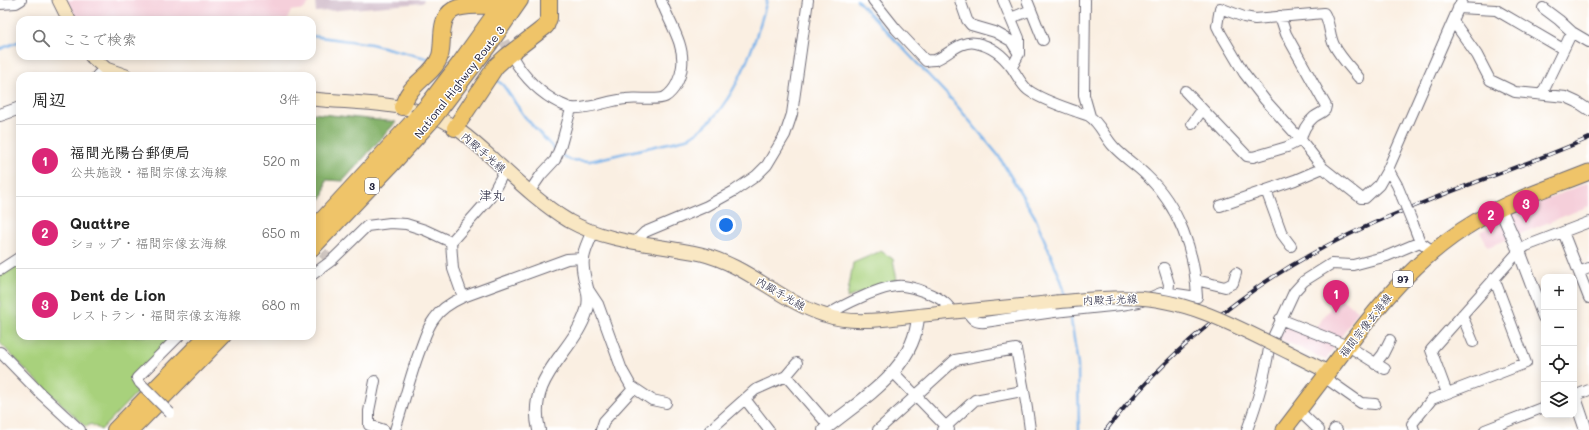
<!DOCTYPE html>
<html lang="ja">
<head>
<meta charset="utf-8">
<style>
  :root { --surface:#fff; --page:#f6f6f6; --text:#222; --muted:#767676; --line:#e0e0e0; --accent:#db2777 }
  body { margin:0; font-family:Mali,"Klee One",sans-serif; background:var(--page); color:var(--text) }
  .controls { position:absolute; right:12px; bottom:12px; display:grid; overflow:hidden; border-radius:8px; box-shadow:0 2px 10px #0003 }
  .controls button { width:36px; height:36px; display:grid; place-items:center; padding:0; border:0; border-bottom:1px solid var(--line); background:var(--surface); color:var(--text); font:20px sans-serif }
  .you { position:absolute; left:726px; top:225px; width:14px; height:14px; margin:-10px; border:3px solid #fff; border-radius:50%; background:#1a73e8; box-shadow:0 0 0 6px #1a73e833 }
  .badge { display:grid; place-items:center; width:26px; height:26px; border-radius:50%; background:var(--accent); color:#fff; font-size:13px; font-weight:700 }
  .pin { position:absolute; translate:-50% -33px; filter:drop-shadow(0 1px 2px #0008) }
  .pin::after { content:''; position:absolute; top:21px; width:14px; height:12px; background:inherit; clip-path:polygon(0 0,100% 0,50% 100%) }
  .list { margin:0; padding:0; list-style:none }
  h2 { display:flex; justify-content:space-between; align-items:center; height:52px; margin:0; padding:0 16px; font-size:17px }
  h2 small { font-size:13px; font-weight:400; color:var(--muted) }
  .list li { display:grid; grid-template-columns:26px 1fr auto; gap:12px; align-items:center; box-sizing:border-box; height:72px; padding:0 16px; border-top:1px solid var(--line) }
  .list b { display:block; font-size:15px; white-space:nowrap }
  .list p { margin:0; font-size:13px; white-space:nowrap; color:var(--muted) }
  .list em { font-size:13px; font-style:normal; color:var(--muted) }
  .icon { flex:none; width:22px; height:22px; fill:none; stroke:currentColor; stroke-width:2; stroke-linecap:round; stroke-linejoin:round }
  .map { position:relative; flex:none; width:1589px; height:430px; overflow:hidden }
  .search { position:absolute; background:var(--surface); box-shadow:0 2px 10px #0003; left:16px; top:16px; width:300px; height:44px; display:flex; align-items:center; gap:10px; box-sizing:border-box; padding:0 14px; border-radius:12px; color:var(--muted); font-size:15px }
  .panel { position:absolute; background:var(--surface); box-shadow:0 2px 10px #0003; left:16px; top:72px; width:300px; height:268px; border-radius:12px }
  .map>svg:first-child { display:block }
  .built { fill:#f5cfda }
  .industrial { fill:#d1bdcb }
  .green { fill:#a8d17c; stroke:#657a5c }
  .forest { fill:#86b36c; stroke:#546a54 }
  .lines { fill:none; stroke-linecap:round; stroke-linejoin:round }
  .stream { stroke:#79b2e9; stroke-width:2.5 }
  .minor-tunnel { stroke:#cfc6c1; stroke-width:10; stroke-dasharray:10 5; stroke-linecap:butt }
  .minor-casing { stroke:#6e6a75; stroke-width:12 }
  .tertiary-casing { stroke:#6e6a75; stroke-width:14 }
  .secondary-casing { stroke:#6e6a75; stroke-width:15 }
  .primary-casing { stroke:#6e6a75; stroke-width:17 }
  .trunk-casing { stroke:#6e6a75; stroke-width:18 }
  .minor { stroke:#fff; stroke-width:10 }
  .tertiary { stroke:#fff; stroke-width:12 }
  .secondary { stroke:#f9e7c3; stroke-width:13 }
  .primary { stroke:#efc469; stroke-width:15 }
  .trunk { stroke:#efc469; stroke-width:16 }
  .rail-casing { stroke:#22223b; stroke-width:4 }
  .rail { stroke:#fff; stroke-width:2.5; stroke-dasharray:8; stroke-linecap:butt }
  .minor-bridge-casing { stroke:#6e6a75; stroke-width:12; stroke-linecap:butt }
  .secondary-bridge-casing { stroke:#6e6a75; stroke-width:15; stroke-linecap:butt }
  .trunk-bridge-casing { stroke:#6e6a75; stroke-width:18; stroke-linecap:butt }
  .minor-bridge { stroke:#fff; stroke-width:10 }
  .secondary-bridge { stroke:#f9e7c3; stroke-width:13 }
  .trunk-bridge { stroke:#efc469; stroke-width:16 }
  .labels { text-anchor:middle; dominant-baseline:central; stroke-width:3; stroke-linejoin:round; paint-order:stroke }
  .shield { fill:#fff; stroke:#646476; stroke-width:1 }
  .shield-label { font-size:10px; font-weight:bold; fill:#22223b }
  .street-label { font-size:11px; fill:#22223b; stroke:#fff }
  .quarter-label { font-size:13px; fill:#22223b; stroke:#fff }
</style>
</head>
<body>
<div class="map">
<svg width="1589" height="430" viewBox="0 0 1589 430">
  <rect width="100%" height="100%" fill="#fff"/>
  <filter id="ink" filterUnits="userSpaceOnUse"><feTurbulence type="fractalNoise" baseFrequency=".025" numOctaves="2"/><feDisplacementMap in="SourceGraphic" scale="8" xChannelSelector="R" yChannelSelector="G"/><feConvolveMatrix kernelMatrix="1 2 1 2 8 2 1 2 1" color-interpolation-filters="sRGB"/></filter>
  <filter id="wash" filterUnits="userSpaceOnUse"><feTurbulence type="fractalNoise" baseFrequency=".012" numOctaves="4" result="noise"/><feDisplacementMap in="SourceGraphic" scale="16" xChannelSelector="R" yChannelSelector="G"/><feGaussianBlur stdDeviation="0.9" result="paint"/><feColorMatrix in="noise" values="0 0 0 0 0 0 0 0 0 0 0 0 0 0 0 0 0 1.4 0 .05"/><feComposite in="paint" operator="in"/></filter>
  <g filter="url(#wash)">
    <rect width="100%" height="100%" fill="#faefe2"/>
    <path class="built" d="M66 0H310V2L304 9 291 11 287 20H76Z
      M1589 182V206L1488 247 1480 232 1515 212Z
      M1339 297 1358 311 1326 360 1278 338 1285 324 1311 334Z"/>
    <path class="industrial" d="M315 0H424L422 3 316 12Z"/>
    <path class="green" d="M881 251 893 259 897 280 880 285 847 298 853 263Z
      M20 262V336H176L133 379 141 388 101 430 91 424 86 427 28 372 0 343V275L10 268Z"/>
    <path class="forest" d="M312 113 396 122 343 181 326 180 324 195 312 208Z"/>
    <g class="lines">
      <path class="stream" d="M857 0 953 101 998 155 1035 217 1061 280 1066 297
        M312 36 371 44 430 59
        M0 49 20 41
        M495 79 503 85 525 117 556 151
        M560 154 570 160 590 161 686 139C732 116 755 46 767 0
        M1070 313 1078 365 1079 430"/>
    </g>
  </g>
  <g filter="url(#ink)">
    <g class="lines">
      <path class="minor-tunnel" d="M497 28 513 58
        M312 242 331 261"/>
      <defs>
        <path id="minor" d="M873 0 896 29 926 61C929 60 932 60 935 60 949 55 959 40 976 43 991 46 1003 55 1012 68 1017 75 1021 84 1028 90 1040 99 1061 106 1075 111 1079 113 1085 114 1089 116 1100 123 1105 138 1114 147 1123 157 1136 165 1146 175 1179 206 1195 252 1197 297L1170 293H1161L1139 302 1121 305 1054 312 985 322C975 323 972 319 967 311
          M960 0 967 20 971 25 995 32 1011 41 1019 54
          M1003 0 1019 38V54L1012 67
          M1027 0 1043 40
          M1085 0 1084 95 1090 116
          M0 4 16 3 21 0
          M1458 8 1496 10 1563 49
          M1543 8 1559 20 1572 32 1589 42
          M1011 18 1031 10
          M1453 21 1477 55 1490 80 1515 92 1566 97 1577 102 1589 110
          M513 58C524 77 541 94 561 104 564 105 568 108 572 108 588 110 609 100 626 99 636 97 658 101 665 97 675 91 681 77 682 66 685 43 668 21 661 0
          M1359 78C1351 68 1340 57 1334 45 1329 35 1330 22 1324 13L1255 19 1244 17 1220 8 1217 26 1221 34 1244 73 1265 100 1301 140 1323 168 1361 198H1365L1379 185 1388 169 1462 0
          M1185 91 1247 156 1253 157 1287 147 1301 140C1302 132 1307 123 1314 117 1318 114 1322 113 1325 110L1326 106 1286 34 1280 16
          M1542 94 1572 32
          M1192 124 1202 110
          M1388 169 1397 185 1402 197
          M1266 190 1282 234 1291 246
          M530 191 541 175 555 160 561 145 571 109
          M1220 206 1295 180 1323 168
          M1413 224 1420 242 1433 251
          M1563 232 1589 298
          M634 243 645 232 707 206 734 191 756 176 767 165 785 135 792 114 808 0
          M1164 268 1169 284 1168 293
          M0 270 20 257
          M1579 272 1589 268
          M312 275 331 261 367 226 390 223 406 224 425 230 451 242
          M1196 280 1225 287 1233 283 1236 273
          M588 289 598 304 622 370 631 386 652 400 666 403
          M463 297 453 269 451 242 490 198 505 170
          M1462 315 1473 342
          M826 316C841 306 884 284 903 286 913 287 937 295 945 303 948 305 950 309 953 312
          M1280 319 1348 346 1385 369
          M1274 335 1294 292 1304 281 1331 264 1353 265 1387 256 1420 242
          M0 352 41 394 80 430
          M1375 364 1383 354 1390 340
          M893 372 949 430
          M786 376 829 426
          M1324 377 1361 403 1375 404
          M375 381 369 411V425L384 430
          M140 383 137 378 179 336
          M1447 393 1431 350 1519 251 1526 246 1589 222
          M1574 396 1589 390
          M745 399 769 430
          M1298 410 1319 430
          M395 430C404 403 410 376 420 350 424 340 427 328 434 319 441 308 452 302 463 297L567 259 583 258
          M601 430 604 421 633 389
          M710 430 755 390 786 376 797 363
          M878 430 955 360 1016 349C1021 376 1027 403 1030 430
          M942 430 975 400 1023 391
          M1247 430C1257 403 1265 377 1269 348
          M1334 430 1335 429 1337 430
          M1414 430 1412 424 1432 399 1526 363 1494 278
          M1485 430 1544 407"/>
        <path id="tertiary" d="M98 76 106 69
          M0 115 20 108
          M1500 208 1519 251 1544 317
          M1574 395 1586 430
          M539 430C526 375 573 355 587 310 593 293 580 276 583 259 584 250 589 241 592 233
          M824 430C861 399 915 370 918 316"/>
        <path id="secondary" d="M59 0 69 20
          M91 56 106 69 126 76
          M312 99C350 103 392 102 428 114 453 122 474 142 494 160 517 181 541 204 569 221 610 244 657 244 701 254 747 265 780 301 824 315 856 326 891 318 924 315 968 311 1012 306 1056 302
          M1292 354 1328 372"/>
        <path id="primary" d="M1284 430C1305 402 1327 374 1348 346 1387 295 1422 253 1478 220 1512 199 1552 187 1589 172"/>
        <path id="trunk" d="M427 106 460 63 505 0
          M402 107C404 103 406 97 409 93 417 80 435 72 440 56 444 42 438 19 453 10 464 4 478 7 490 5 495 4 499 2 504 0
          M440 109 488 46 520 0
          M455 128 496 66 507 56 546 26 549 18V0
          M312 231 417 117
          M312 248 392 164 430 122
          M115 430 207 336
          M131 430 223 336"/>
      </defs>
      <use href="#minor" class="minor-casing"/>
      <use href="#tertiary" class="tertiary-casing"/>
      <use href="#secondary" class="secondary-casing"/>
      <use href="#primary" class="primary-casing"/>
      <use href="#trunk" class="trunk-casing"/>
      <use href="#minor" class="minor"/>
      <use href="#tertiary" class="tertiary"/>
      <use href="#secondary" class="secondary"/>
      <use href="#primary" class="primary"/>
      <use href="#trunk" class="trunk"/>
      <defs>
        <path id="rail" d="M1106 430C1162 358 1238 293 1319 250 1350 233 1382 219 1415 206 1472 182 1532 163 1589 138"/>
      </defs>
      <use href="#rail" class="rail-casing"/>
      <use href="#rail" class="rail"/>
      <defs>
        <path id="minor-bridge" d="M1402 197 1413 224
          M140 383 170 413"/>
        <path id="secondary-bridge" d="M1056 302C1082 300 1107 297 1132 298 1190 299 1241 329 1292 354"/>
        <path id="trunk-bridge" d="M417 117 427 106
          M430 122 440 109"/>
      </defs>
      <use href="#minor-bridge" class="minor-bridge-casing"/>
      <use href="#secondary-bridge" class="secondary-bridge-casing"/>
      <use href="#trunk-bridge" class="trunk-bridge-casing"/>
      <use href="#minor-bridge" class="minor-bridge"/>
      <use href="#secondary-bridge" class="secondary-bridge"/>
      <use href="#trunk-bridge" class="trunk-bridge"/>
    </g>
  </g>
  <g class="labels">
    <g class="shield">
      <rect x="365" y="178" width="14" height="16" rx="3"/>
      <rect x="1393" y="271" width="20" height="16" rx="3"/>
    </g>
    <g class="shield-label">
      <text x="372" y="186">3</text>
      <text x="1403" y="279">97</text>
    </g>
    <g class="street-label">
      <text transform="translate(459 82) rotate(-52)">National Highway Route 3</text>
      <text transform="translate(484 152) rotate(41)">内殿手光線</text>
      <text transform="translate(781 293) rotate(30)">内殿手光線</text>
      <text transform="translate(1110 299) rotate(-2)">内殿手光線</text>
      <text transform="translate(1365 325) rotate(-52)">福間宗像玄海線</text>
    </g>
    <g class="quarter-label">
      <text x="492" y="194">津丸</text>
    </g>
  </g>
</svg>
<div class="controls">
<button>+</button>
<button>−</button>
<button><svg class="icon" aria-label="locate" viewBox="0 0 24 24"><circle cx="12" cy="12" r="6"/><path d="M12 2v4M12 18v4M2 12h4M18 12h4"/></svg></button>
<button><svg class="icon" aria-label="layers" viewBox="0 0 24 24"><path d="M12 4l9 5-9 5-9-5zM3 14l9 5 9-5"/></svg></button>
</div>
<div class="you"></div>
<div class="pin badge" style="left:1336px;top:313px">1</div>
<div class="pin badge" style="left:1491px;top:234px">2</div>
<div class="pin badge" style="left:1526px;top:223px">3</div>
<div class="search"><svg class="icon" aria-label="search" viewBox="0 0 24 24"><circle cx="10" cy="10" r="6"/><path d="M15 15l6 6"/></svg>ここで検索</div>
<section class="panel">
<h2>周辺<small>3件</small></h2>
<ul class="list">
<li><span class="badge">1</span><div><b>福間光陽台郵便局</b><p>公共施設 · 福間宗像玄海線</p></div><em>520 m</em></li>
<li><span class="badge">2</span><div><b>Quattre</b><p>ショップ · 福間宗像玄海線</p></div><em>650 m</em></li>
<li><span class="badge">3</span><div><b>Dent de Lion</b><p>レストラン · 福間宗像玄海線</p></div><em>680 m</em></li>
</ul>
</section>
</div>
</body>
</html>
